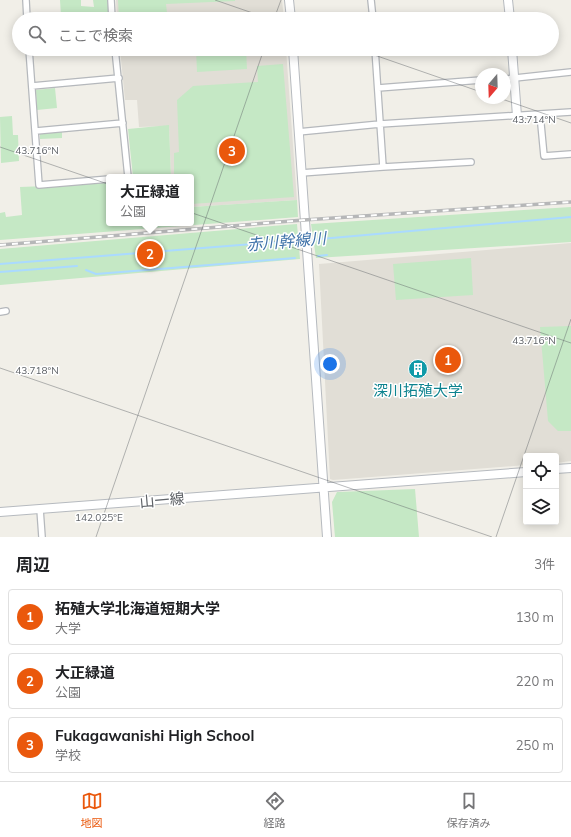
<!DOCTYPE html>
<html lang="ja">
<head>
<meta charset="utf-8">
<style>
  :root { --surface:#fff; --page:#f2f2f2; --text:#202124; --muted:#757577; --line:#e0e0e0; --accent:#ea580c }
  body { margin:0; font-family:Mulish,"Noto Sans JP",sans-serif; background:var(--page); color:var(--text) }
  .controls { position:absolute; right:12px; bottom:12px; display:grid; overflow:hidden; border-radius:4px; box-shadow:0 2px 10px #0003 }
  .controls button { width:36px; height:36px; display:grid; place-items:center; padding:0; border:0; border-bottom:1px solid var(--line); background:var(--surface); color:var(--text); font:20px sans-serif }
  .compass { position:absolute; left:475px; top:68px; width:36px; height:36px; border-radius:50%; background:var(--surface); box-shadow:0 2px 10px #0003; rotate:199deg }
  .you { position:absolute; left:330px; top:364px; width:14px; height:14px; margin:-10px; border:3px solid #fff; border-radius:50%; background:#1a73e8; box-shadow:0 0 0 6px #1a73e833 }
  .badge { display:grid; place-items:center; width:26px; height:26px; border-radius:50%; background:var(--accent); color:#fff; font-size:13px; font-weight:700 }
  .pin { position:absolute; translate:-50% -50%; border:2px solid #fff; box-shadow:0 1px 4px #0006 }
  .popup { position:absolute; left:106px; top:174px; width:88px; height:52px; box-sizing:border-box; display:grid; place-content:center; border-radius:4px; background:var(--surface); filter:drop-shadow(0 1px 3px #0005); font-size:13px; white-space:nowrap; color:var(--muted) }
  .popup b { font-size:15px; color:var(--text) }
  .popup::after { content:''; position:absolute; left:50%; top:100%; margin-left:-8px; border:8px solid transparent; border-top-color:var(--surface) }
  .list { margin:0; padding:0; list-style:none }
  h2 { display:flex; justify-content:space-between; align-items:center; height:52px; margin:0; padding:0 16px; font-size:17px }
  h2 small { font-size:13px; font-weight:400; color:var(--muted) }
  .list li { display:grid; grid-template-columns:26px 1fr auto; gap:12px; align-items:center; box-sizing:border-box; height:56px; margin:0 8px 8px; padding:0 8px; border:1px solid var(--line); border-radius:4px }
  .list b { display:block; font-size:15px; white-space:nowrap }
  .list p { margin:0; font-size:13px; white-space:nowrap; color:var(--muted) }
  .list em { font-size:13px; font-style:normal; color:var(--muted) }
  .icon { flex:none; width:22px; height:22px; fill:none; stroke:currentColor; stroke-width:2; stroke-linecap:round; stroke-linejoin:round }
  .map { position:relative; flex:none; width:571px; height:537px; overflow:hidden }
  .search { position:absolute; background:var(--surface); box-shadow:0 2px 10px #0003; left:12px; right:12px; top:12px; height:44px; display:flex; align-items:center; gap:10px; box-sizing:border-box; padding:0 14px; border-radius:22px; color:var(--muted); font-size:15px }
  .sheet { height:244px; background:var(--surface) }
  nav { display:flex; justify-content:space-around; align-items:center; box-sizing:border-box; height:56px; border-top:1px solid var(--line); background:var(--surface); font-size:11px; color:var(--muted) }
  nav a { display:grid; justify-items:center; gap:2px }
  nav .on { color:var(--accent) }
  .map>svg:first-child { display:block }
  .education { fill:#e1ded6 }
  .green { fill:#c5e8c5 }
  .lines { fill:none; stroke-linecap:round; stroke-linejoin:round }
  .stream { stroke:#aadaff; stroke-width:2 }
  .street-casing { stroke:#b5b8bc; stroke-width:8 }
  .secondary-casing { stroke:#b6babf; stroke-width:10 }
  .street { stroke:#fff; stroke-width:5.5 }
  .secondary { stroke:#fff; stroke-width:8 }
  .rail-casing { stroke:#b6b7b8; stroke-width:3.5 }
  .rail { stroke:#fff; stroke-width:2; stroke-dasharray:6; stroke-linecap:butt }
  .ticks { fill:none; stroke:#5f6368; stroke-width:1; stroke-opacity:0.45 }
  .labels { text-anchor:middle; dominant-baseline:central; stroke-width:3; stroke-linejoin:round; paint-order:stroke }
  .culture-label { font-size:15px; fill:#0d838f; stroke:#fff }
  .street-label { font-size:15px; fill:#5f6368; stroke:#fff }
  .water-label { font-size:16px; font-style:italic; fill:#4174aa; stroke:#fff }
  .ticks-label { font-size:10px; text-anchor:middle; fill:#5f6368; stroke:#fff; stroke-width:3; stroke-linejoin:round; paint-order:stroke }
</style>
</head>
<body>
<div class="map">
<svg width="571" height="537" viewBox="0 0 571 537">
  <rect width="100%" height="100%" fill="#f1efe8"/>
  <path class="education" d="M116 0H282L284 19H117Z
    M120 49H286L297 200 191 207V177H171L169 126 139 127 137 100H125Z
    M571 243V461L556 463V456H526V465L333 480 330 479 319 264Z"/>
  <path class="green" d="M60 0H81V6L94 7 93 0H109L110 19H83L82 13 61 16Z
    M118 0H235V1L166 4 167 13 126 15V19H119Z
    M196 49H246L247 69 197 72Z
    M283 64 294 197 191 204V177H174V153L179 152 177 100 193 86 258 82 257 66Z
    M55 88 57 108 37 110 36 90Z
    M12 116 13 135H18L19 161 1 163 0 117Z
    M169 125 171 177H133L128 129Z
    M62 132V138L40 139V133Z
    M109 181V223H191V207L297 200 298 217 0 240V213L5 212 6 217 22 215 20 187 72 185Z
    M571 207V242L316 258 311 224Z
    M297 224 300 259 0 285V249Z
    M471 258 473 295 396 300 393 264Z
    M571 326V431H558L548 421 540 327Z
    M415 489 419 537H335L332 502 337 492Z"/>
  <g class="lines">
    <path class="stream" d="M309 240 571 217
      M318 256 327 255
      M0 264 305 240
      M86 270 96 274 295 258
      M0 272 77 266"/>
    <defs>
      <path id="street" d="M26 0 27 19
        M111 0 112 19
        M371 0 373 19
        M29 49 39 185 109 179
        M115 49 128 177
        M375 49 383 167 471 162
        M505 79 571 72
        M32 86 119 78
        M378 88 481 80
        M540 114 544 156 571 154
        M36 131 123 123
        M298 132 380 124 571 112
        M301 173 383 167
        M0 312 6 311
        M40 509 42 537"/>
      <path id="secondary" d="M289 0 291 19
        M508 0 510 19
        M293 49 327 537
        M512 49 517 116
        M556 469 571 468
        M0 512 526 472"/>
    </defs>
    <use href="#street" class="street-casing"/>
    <use href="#secondary" class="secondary-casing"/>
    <use href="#street" class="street"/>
    <use href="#secondary" class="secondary"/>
    <defs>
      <path id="rail" d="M0 245 304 220 571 202"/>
    </defs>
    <use href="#rail" class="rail-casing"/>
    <use href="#rail" class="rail"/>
  </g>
  <path class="ticks" d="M215 0 270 19M274 19 281 0M357 49 481 92M499 98 571 123M0 147 571 343M0 368 492 537M96 537 264 49M496 537 571 319"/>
  <defs>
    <symbol id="building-disc" viewBox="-11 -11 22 22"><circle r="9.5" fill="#0f9aa8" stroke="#fff"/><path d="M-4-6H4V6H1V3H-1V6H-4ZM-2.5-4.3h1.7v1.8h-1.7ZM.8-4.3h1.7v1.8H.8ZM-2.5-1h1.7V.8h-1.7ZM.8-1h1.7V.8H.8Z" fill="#fff"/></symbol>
  </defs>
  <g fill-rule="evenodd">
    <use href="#building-disc" x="407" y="358" width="22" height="22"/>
  </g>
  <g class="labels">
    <g class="culture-label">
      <text x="418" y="390">深川拓殖大学</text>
    </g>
    <g class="street-label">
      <text transform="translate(162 500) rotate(-5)">山一線</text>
    </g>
    <g class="water-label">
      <text transform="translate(286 241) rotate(-5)">赤川幹線川</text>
    </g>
  </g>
  <g class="ticks-label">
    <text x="534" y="123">43.714°N</text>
    <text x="37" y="154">43.716°N</text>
    <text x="534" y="344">43.716°N</text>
    <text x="37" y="374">43.718°N</text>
    <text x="99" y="521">142.025°E</text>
  </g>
</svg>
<div class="controls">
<button><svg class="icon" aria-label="locate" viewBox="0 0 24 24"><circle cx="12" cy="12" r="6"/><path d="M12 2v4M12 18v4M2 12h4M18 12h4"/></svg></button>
<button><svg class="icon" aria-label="layers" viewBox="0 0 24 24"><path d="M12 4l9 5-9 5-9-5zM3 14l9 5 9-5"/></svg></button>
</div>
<svg class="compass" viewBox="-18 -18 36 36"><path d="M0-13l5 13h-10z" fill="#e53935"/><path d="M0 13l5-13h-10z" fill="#757577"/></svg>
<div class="you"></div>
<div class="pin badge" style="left:448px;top:360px">1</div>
<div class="pin badge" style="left:150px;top:254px">2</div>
<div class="popup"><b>大正緑道</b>公園</div>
<div class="pin badge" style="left:232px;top:151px">3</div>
<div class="search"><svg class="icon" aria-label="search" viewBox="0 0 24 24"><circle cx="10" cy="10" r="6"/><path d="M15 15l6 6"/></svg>ここで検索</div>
</div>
<section class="sheet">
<h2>周辺<small>3件</small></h2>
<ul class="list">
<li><span class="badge">1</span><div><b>拓殖大学北海道短期大学</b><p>大学</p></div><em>130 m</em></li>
<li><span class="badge">2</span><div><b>大正緑道</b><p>公園</p></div><em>220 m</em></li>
<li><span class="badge">3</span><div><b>Fukagawanishi High School</b><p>学校</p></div><em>250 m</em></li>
</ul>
</section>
<nav>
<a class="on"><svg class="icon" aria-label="map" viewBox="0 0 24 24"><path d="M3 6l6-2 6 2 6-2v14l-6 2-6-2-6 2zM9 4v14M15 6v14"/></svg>地図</a>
<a><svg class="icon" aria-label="directions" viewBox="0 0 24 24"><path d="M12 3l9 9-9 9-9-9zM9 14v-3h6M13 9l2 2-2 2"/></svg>経路</a>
<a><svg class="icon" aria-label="saved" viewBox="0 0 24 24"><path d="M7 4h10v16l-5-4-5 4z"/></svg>保存済み</a>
</nav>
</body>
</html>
